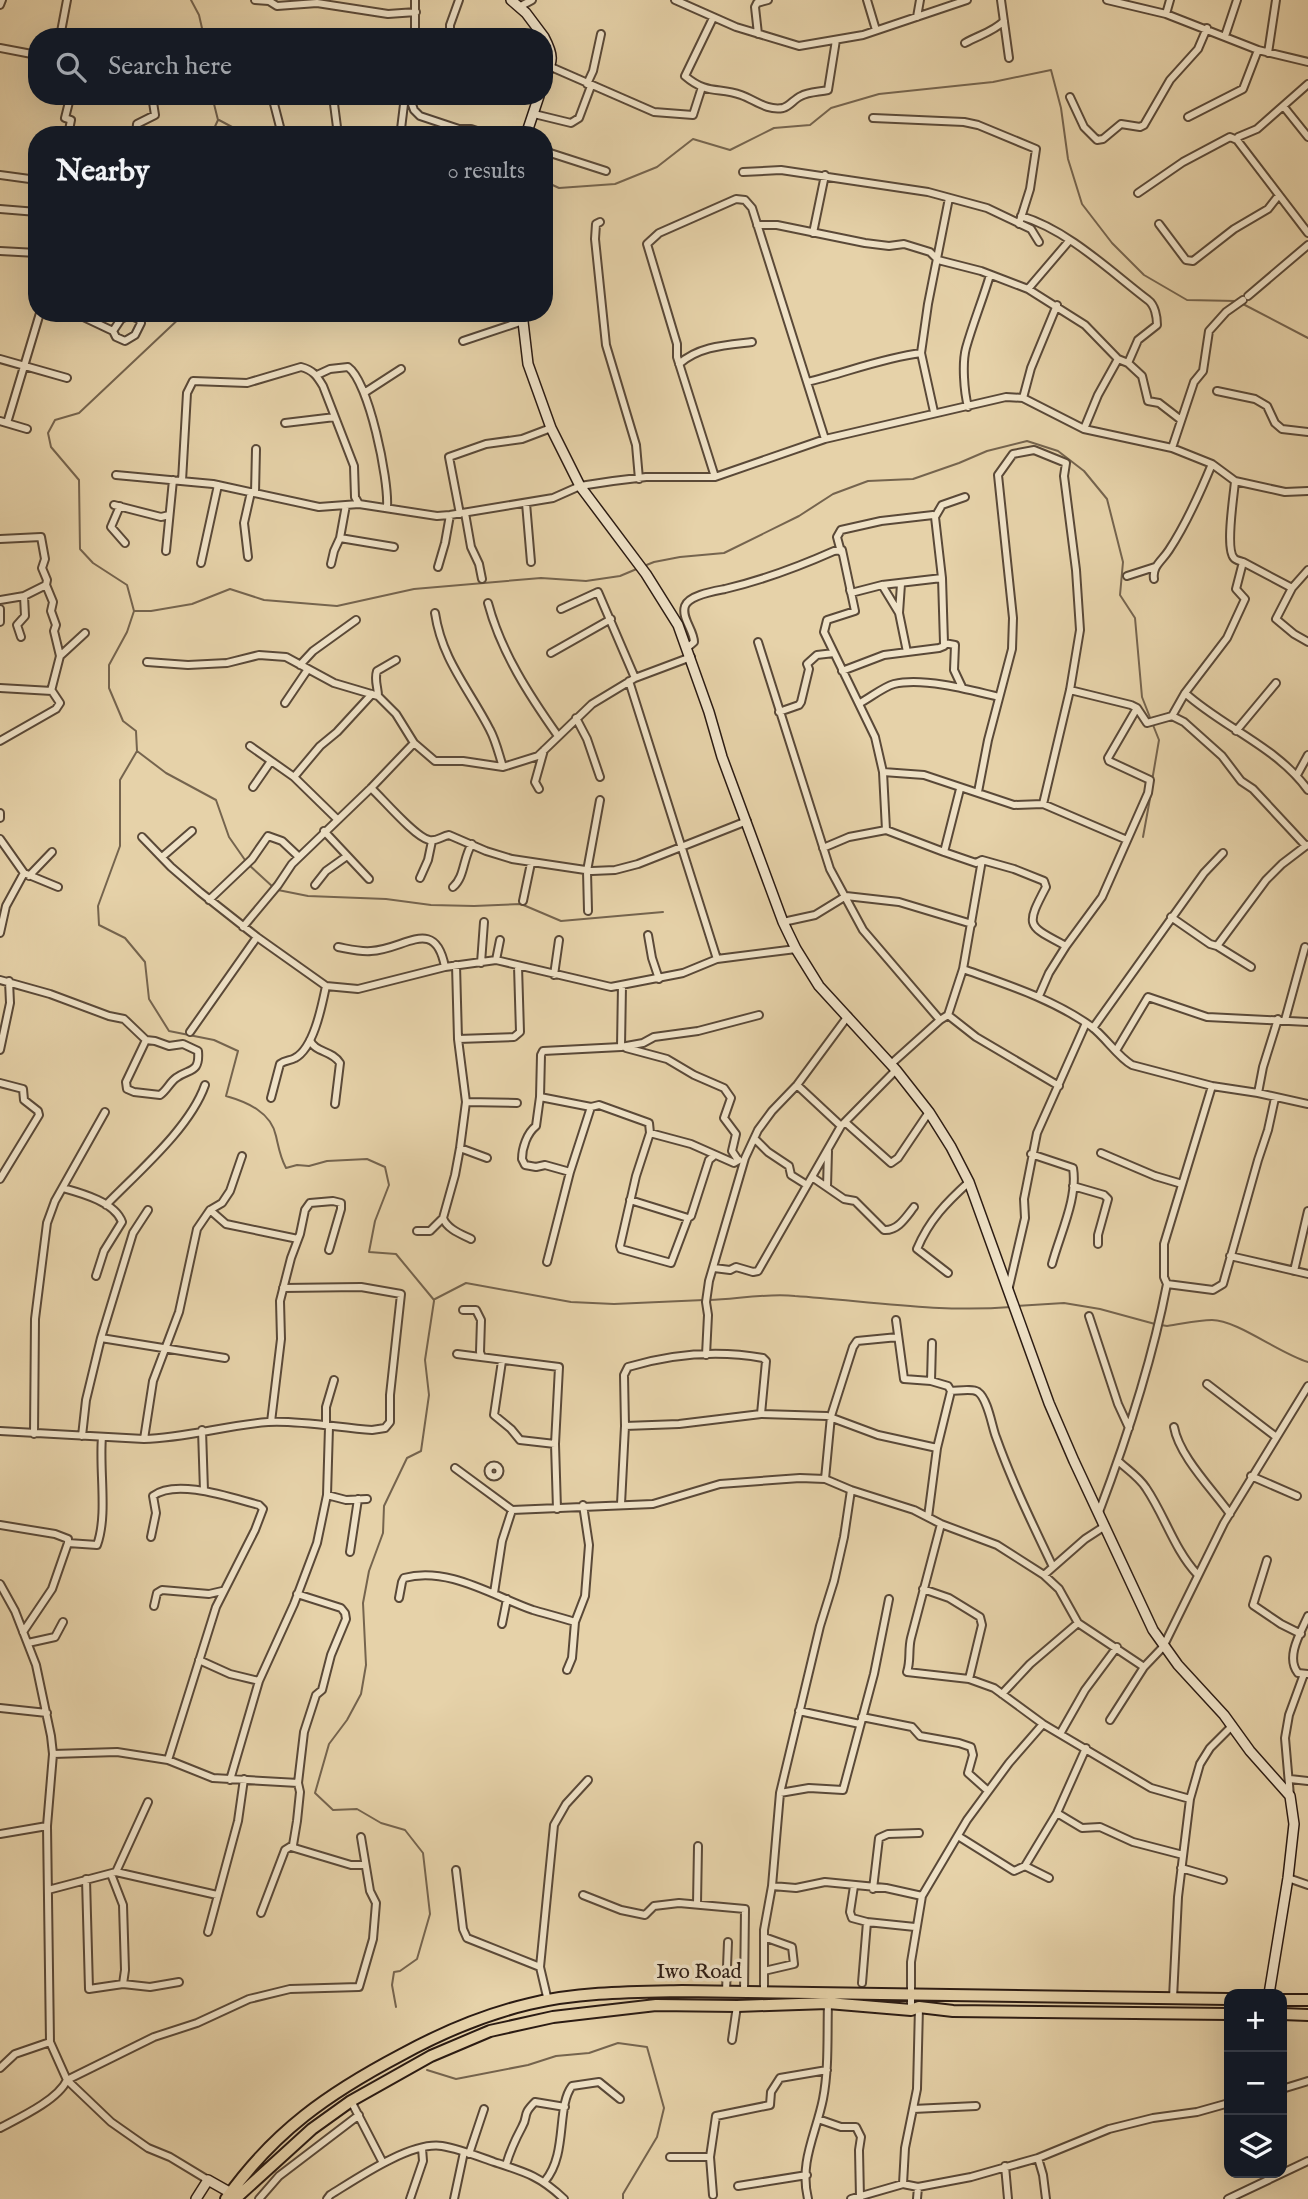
<!DOCTYPE html>
<html lang="en">
<head>
<meta charset="utf-8">
<style>
  :root { --surface:#171b24; --page:#20242c; --text:#f1f3f6; --muted:#9ea1a6; --line:#363941 }
  body { margin:0; font-family:"IM FELL English",serif; background:var(--page); color:var(--text) }
  .controls { position:absolute; right:21px; bottom:21px; display:grid; overflow:hidden; border-radius:14px; box-shadow:0 7px 28px #0002 }
  .controls button { width:63px; height:63px; display:grid; place-items:center; padding:0; border:0; border-bottom:2px solid var(--line); background:var(--surface); color:var(--text); font:35px sans-serif }
  .list { margin:0; padding:0; list-style:none }
  h2 { display:flex; justify-content:space-between; align-items:center; height:91px; margin:0; padding:0 28px; font-size:30px }
  h2 small { font-size:23px; font-weight:400; color:var(--muted) }
  .icon { flex:none; width:38px; height:38px; fill:none; stroke:currentColor; stroke-width:2; stroke-linecap:round; stroke-linejoin:round }
  .map { position:relative; flex:none; width:1308px; height:2199px; overflow:hidden }
  .search { position:absolute; background:var(--surface); box-shadow:0 7px 28px #0002; left:28px; top:28px; width:525px; height:77px; display:flex; align-items:center; gap:18px; box-sizing:border-box; padding:0 24px; border-radius:28px; color:var(--muted); font-size:26px }
  .panel { position:absolute; background:var(--surface); box-shadow:0 7px 28px #0002; left:28px; top:126px; width:525px; height:196px; border-radius:28px }
  .map>svg:first-child { display:block }
  .lines { fill:none; stroke-linecap:round; stroke-linejoin:round }
  .stream { stroke:#75644e; stroke-width:2 }
  .street-casing { stroke:#5a4938; stroke-width:10 }
  .secondary-casing { stroke:#2b1b13; stroke-width:12 }
  .primary-casing { stroke:#2b1b13; stroke-width:14 }
  .street { stroke:#efe2c7; stroke-width:6 }
  .secondary { stroke:#efe2c7; stroke-width:9 }
  .primary { stroke:#e6d2a9; stroke-width:10 }
  .labels { text-anchor:middle; dominant-baseline:central; stroke-width:7; stroke-linejoin:round; paint-order:stroke }
  .street-label { font-size:21px; fill:#2b1b13; stroke:#efe2c7 }
</style>
</head>
<body>
<div class="map">
<svg width="1308" height="2199" viewBox="0 0 1308 2199">
  <rect width="100%" height="100%" fill="#e6d2a9"/>
  <filter id="stains"><feTurbulence type="fractalNoise" baseFrequency=".00286" numOctaves="4"/><feColorMatrix values="0 0 0 0 .2 0 0 0 0 .09 0 0 0 0 .02 0 0 0 .5 -.17"/></filter>
  <radialGradient id="worn" r=".72"><stop offset=".6" stop-color="#630" stop-opacity="0"/><stop offset="1" stop-color="#630" stop-opacity=".3"/></radialGradient>
  <g class="lines">
    <path class="stream" d="M191 0 199 15 204 37
      M219 120 247 135
      M211 135 218 120 212 96
      M544 181 559 188 615 184 657 167 693 139 730 150 774 128 810 125 831 108 879 94 993 82 1051 70 1061 108 1068 159 1082 204 1112 243 1144 275 1187 300 1236 301
      M1241 303 1308 338
      M185 313 79 413 55 420 48 433 51 447 79 480 80 549 93 563 127 585 134 611 127 632 109 665V688L123 721 136 731 137 751 120 780V846L98 906 99 925 125 938 145 962 149 999 169 1031 214 1040 238 1051 226 1096C247 1102 271 1112 276 1136 279 1149 280 1157 286 1168L297 1165 309 1166 327 1161 367 1159 385 1167 389 1185 375 1221 369 1252 396 1254 434 1300
      M644 566 654 562 680 557 724 553 799 516 833 494 868 481 913 479 959 463 987 451 1027 441 1058 451 1084 471 1107 499 1123 562 1120 595 1135 618 1142 697 1151 720
      M134 611H151L192 604 230 589 264 600 337 606 414 589 541 578 586 581 620 576 639 568
      M137 751 166 773 216 800 229 837 245 860
      M1152 781 1159 740 1153 725
      M1143 837 1151 793
      M249 865 273 887
      M278 890 308 896 386 899 431 905 474 906 521 904 561 921 663 912
      M435 1299 466 1283 571 1302 614 1304 704 1300
      M709 1300C737 1299 767 1293 795 1296 867 1301 939 1313 1011 1307
      M1016 1306 1064 1303 1100 1309 1155 1324
      M1161 1325 1167 1326C1182 1324 1197 1320 1212 1320 1237 1320 1280 1354 1308 1362
      M396 2007 392 1985 394 1972 400 1971 417 1959 430 1914 423 1853 405 1830 381 1823 357 1809 333 1810 315 1793 329 1744 347 1720 361 1694 366 1665 363 1603 369 1571 383 1533 384 1506 407 1458 421 1451 429 1395 425 1360 434 1301
      M427 2070 456 2079 528 2065 556 2056 589 2053 618 2043 647 2047 664 2108 657 2137 623 2194V2199"/>
    <defs>
      <path id="street" d="M255 0 269 1 277 6 317 3 388 14 416 12
        M415 0V37
        M675 0 736 27 799 46 863 35 967 0
        M867 0 876 30
        M1001 0 1009 58
        M1107 0 1166 14 1258 50 1308 62
        M0 5 2 0
        M519 7 532 0
        M1166 14 1170 0
        M917 17 920 0
        M713 18 685 76C707 95 719 87 741 95 755 100 767 111 783 108 790 106 794 99 801 96 808 92 819 92 828 90L836 40
        M758 34 755 7 757 3 768 0
        M1225 36 1237 0
        M60 37 67 0
        M450 37V25L459 0
        M965 43C979 35 993 32 1004 21
        M0 48 37 55
        M1268 53 1276 0
        M551 67 654 112 693 115 702 87
        M587 84 593 71 601 34
        M76 96H90
        M272 96 280 127
        M333 96 338 135
        M409 96 414 110 420 116 459 129H471L489 135
        M1070 97 1084 127 1097 140 1103 139 1121 124 1140 127 1144 125 1170 80 1198 49 1207 28
        M1284 107 1308 137
        M534 114 571 123 579 118 591 86
        M1188 117 1243 89 1258 50
        M873 118 964 122 978 125 1036 149 1030 189 1019 224
        M401 129 405 96
        M68 135 71 120 65 118 69 102 75 96
        M136 135 137 124 155 115 152 96
        M1237 140 1308 233
        M544 151 606 171
        M743 172 781 170 928 192 987 208 1031 229 1039 242
        M0 175 37 180
        M1138 193 1183 162 1230 137 1237 140 1238 137 1257 129 1308 84
        M0 209 37 212
        M1021 216C1068 230 1110 271 1148 300 1155 305 1157 317 1157 325L1138 340 1128 363
        M600 222 596 224 595 239 606 345 636 445 639 479
        M1159 224 1186 260 1193 261 1234 229 1268 209 1279 195
        M757 225H777L865 243 889 246 904 244 930 252 938 260 981 271 1028 289 1085 325 1118 359 1128 363 1142 376 1148 401 1159 403 1181 420
        M813 233 825 175
        M0 251 37 253
        M1028 289 1069 241
        M1248 296 1308 245
        M75 313 113 331 116 337 125 341 135 335 141 323 139 319 129 315 121 319 113 331
        M463 341 523 321
        M0 359 67 378
        M679 364C699 346 726 345 752 342
        M317 375 330 369 348 367C369 382 389 480 387 507
        M807 382C845 373 882 358 921 353
        M1217 391 1255 399 1267 406 1275 423 1282 429 1308 432
        M364 393 401 369
        M1023 398 1031 368 1057 305
        M968 407C964 391 962 363 966 348 973 323 983 299 990 275
        M934 412 921 353 928 304 949 198
        M0 421 27 429
        M7 423 40 313
        M285 423 335 417
        M1084 429 1098 395 1118 359
        M1172 448 1194 382 1203 371 1209 331 1226 312 1243 300
        M116 475 213 484 319 507 359 504 437 516 450 515 553 498 580 486 613 481 646 477H715L825 439 1006 397 1023 398 1084 429 1172 448 1212 464 1235 481 1285 492 1308 491
        M715 477 677 357V344L647 244 659 233 736 199 745 200 752 208 825 439
        M182 481 187 393 193 381 247 383 301 367C313 370 317 376 323 386L354 466 355 497 359 504
        M1235 481C1234 495 1225 549 1234 558 1235 560 1240 561 1243 562L1292 588
        M255 493 256 449
        M526 503 531 562
        M114 505 161 517 169 515
        M120 506 111 527 125 543
        M465 513 471 547 479 564 482 579
        M460 514 449 457 486 444 522 439 551 428
        M340 538 394 547
        M0 539 41 537 45 559 42 568 47 580 46 585 24 596 0 600
        M166 551 173 480
        M841 552 837 537 841 530 881 521 933 515 935 517
        M248 557 244 523 251 492
        M201 563 218 485
        M331 564 334 551 340 538 346 505
        M438 567 445 543 450 515
        M1308 570 1292 588 1276 619 1294 634 1308 642
        M1127 576 1155 567
        M1154 579C1152 566 1162 561 1169 550 1187 523 1200 493 1212 464
        M46 585 53 602 51 611 56 625 54 631 60 656
        M882 585 899 613 907 652
        M850 590 851 593 882 585 942 578
        M488 603C501 652 529 695 558 736
        M0 609V622
        M561 609 598 592 635 678
        M435 613C442 660 469 689 490 730 496 741 499 755 503 767
        M899 613 901 584
        M21 637 17 625 25 616 24 596
        M758 642 830 869 863 930 940 1020
        M944 643 942 578 935 517 942 505 965 497
        M687 648 694 642C694 630 681 618 685 606 689 595 715 591 725 589 763 580 798 567 834 551L842 550 855 611 827 620 824 632 875 737 883 772 886 830
        M551 653 611 619
        M147 662 188 665 227 663 259 655 286 657 334 683 378 696 396 714 414 743 435 761H463L503 767 538 756 592 704 635 678 691 657
        M300 665 313 651 356 620
        M842 671 884 655 939 648 944 646V643L955 645 954 670 962 687
        M629 681 717 959
        M0 688 52 691 60 703 56 709 0 741
        M1070 690 1131 705 1137 708 1147 723 1172 716 1184 722 1222 756 1241 781 1253 789 1306 846
        M51 691 60 656 85 633
        M1185 693C1224 728 1277 747 1308 790
        M378 696C378 687 374 680 377 671L396 660
        M285 703 308 669
        M860 703C870 698 883 687 894 684 923 677 971 690 999 697
        M779 712 799 705 801 702 809 669 807 664 817 655 834 653
        M1172 716 1185 693 1227 638 1245 599 1236 589 1243 562
        M576 718 587 739 600 777
        M1236 731 1276 683
        M250 746 294 777 337 819
        M883 772 924 775 1014 805 1043 804 1127 840
        M1297 775 1308 755
        M294 777 320 746 337 732 372 694
        M253 787 271 761
        M371 788C383 799 415 837 429 840 436 842 442 836 449 835L486 851 512 859 592 871 615 870 638 864 747 821
        M539 789 535 782 544 750
        M978 792 988 740 1012 649 1013 618 998 475 1013 454 1034 450 1066 463 1064 476 1076 570 1080 630 1070 690 1043 804
        M0 813V818
        M324 831 369 879
        M142 837 171 867 200 892 257 937 326 986 358 989 445 967 496 960 611 987 683 973 717 959 796 949
        M0 839 24 873 58 887
        M823 848 849 837 886 830 944 852 976 863 982 860 1014 869 1044 881 1046 887C1025 927 1027 925 1066 946
        M944 852 960 789
        M162 857 192 831
        M29 876 52 852
        M420 878 428 860 432 841
        M315 885 326 871 347 856
        M453 887C465 877 463 857 472 844
        M209 900 252 859 268 836 282 841 299 857
        M523 901 531 863
        M588 911 587 871 600 800
        M1171 917 1210 944 1217 946 1251 967
        M783 922 815 915 846 896 899 902 972 924
        M243 927 278 885 292 864 371 788 414 743
        M0 933 6 906 24 873
        M648 935 652 958 659 979
        M1217 946 1266 880 1282 864 1307 845
        M338 947C349 949 360 952 371 951 404 950 435 915 445 967
        M496 960 500 940
        M481 963 484 922
        M963 969C1008 985 1053 999 1092 1027 1106 1038 1118 1057 1132 1065L1212 1086 1258 1093 1308 1104
        M554 975 559 940
        M0 980 50 994 109 1016 124 1019 146 1040
        M1039 996 1049 973 1066 946 1102 897 1148 793 1150 780 1109 761 1108 758 1137 708
        M948 1015 976 1037 1059 1086
        M1285 1020 1305 947
        M1093 1028 1204 873 1223 853
        M190 1032 257 937
        M458 1039 514 1037 520 1032 518 966
        M146 1040 155 1041 169 1046 183 1044 198 1051C200 1074 189 1068 176 1078 170 1082 167 1090 160 1095L134 1092 127 1089 126 1082Z
        M310 1040C315 1053 332 1050 340 1063L335 1104
        M621 1047 622 985
        M626 1048 667 1059 694 1075 724 1088 731 1098 724 1118 736 1134 732 1151 738 1160
        M1117 1049 1148 997 1207 1017 1308 1022
        M0 1050 10 1003 9 981
        M891 1064 940 1020 948 1015 963 969 982 860
        M0 1083 23 1089 24 1100 38 1111 39 1115 0 1179
        M797 1085 841 1126
        M1212 1086 1164 1244V1277L1167 1284 1213 1290 1223 1284 1258 1160 1268 1130 1275 1098
        M1258 1093 1263 1067 1278 1019
        M540 1097 591 1107 599 1105 649 1123 650 1133 636 1176 620 1246 621 1249 671 1263 688 1218
        M271 1098 280 1064C285 1060 290 1061 295 1058 314 1048 322 1005 326 986
        M466 1102 517 1103
        M845 1122 891 1163 898 1158 929 1112
        M650 1133 691 1144 734 1163 739 1160
        M755 1139 768 1152 789 1166 791 1175 807 1185
        M460 1148 487 1158
        M1101 1153 1155 1176 1182 1184
        M1031 1154 1073 1168C1078 1198 1060 1234 1052 1264
        M570 1172 545 1165 536 1167 525 1165 522 1159C522 1148 527 1133 536 1126L540 1097 541 1055 543 1051 621 1047 643 1043 654 1037 698 1031 759 1015
        M812 1177 844 1199 855 1201 884 1230C898 1231 906 1217 914 1207
        M1073 1186 1104 1195 1108 1199 1098 1235V1244
        M827 1187 828 1151
        M63 1188C81 1193 115 1202 122 1222L104 1251 96 1276
        M630 1200 688 1218 691 1216 709 1160 715 1155
        M106 1205C138 1172 190 1128 205 1085
        M210 1210 226 1224 298 1239
        M443 1218C447 1229 461 1234 471 1239
        M417 1231H430L443 1218 455 1175 460 1148 466 1102 458 1039 456 965
        M1230 1256 1308 1274
        M547 1262 570 1172 591 1107
        M714 1268 730 1270 736 1267 753 1272 758 1271 841 1126 896 1070
        M1294 1271 1308 1211
        M948 1273 917 1249C929 1220 947 1202 969 1182
        M1008 1291 1025 1218 1024 1199 1037 1133 1086 1023
        M463 1310H476L481 1320 480 1352 482 1357
        M1089 1316 1118 1404 1129 1428
        M896 1320 904 1379 931 1381 948 1386 951 1391 937 1448 928 1517
        M101 1338 225 1358
        M457 1354 559 1367 555 1444 557 1509
        M706 1355 708 1315 706 1302 709 1281 745 1158 758 1130 772 1111 797 1085 848 1016
        M502 1361 494 1415 511 1429 520 1440 555 1444
        M931 1381 932 1343
        M1207 1384 1275 1436
        M951 1391C958 1391 972 1388 978 1392 988 1399 992 1427 996 1437 1012 1482 1033 1525 1053 1567
        M271 1422 281 1339 280 1301 291 1258 300 1234 305 1210 310 1203 333 1201 341 1203V1209L329 1250
        M625 1426 624 1375 628 1367C672 1354 718 1350 763 1358L766 1361 761 1414
        M1174 1427C1179 1456 1213 1490 1230 1514
        M202 1430 204 1491
        M0 1431 144 1439C185 1438 227 1425 268 1422 300 1420 340 1428 372 1430L385 1428 390 1422V1395L401 1294 361 1287 283 1288
        M34 1434 35 1319 47 1223 55 1201 105 1112
        M82 1436 86 1400 101 1338 133 1233 148 1210
        M144 1439 153 1381 179 1312 197 1229 210 1210 222 1203 230 1191 242 1156
        M1118 1461C1128 1470 1139 1477 1146 1488 1165 1516 1174 1549 1197 1574
        M488.5 1471a5.5 5.5 0 1 1 11 0a5.5 5.5 0 1 1-11 0Z
        M455 1468 512 1510 653 1504 720 1484 800 1478 825 1479 851 1490 914 1510 941 1524 997 1545 1044 1575 1059 1589 1078 1623 1144 1667
        M1251 1476 1297 1496
        M825 1479 831 1416 853 1347 857 1341 898 1337
        M327 1495 346 1500 367 1499
        M621 1504 625 1426 679 1424 761 1414 827 1416 878 1435 937 1448
        M1099 1512C1127 1438 1152 1362 1167 1284
        M941 1524 911 1638C908 1650 911 1660 907 1672L969 1679 994 1688 1043 1724 1151 1788 1190 1799
        M0 1525 55 1534 68 1539V1543L97 1545C108 1515 99 1470 102 1437
        M151 1537 156 1513 153 1496C176 1478 232 1498 259 1505L263 1509 255 1530 216 1607 168 1760
        M350 1552 358 1499
        M1267 1560 1253 1605 1281 1624 1301 1634
        M1044 1575 1085 1539 1105 1526
        M0 1584 15 1611 36 1665 51 1736 53 1754 47 1826 50 2042 67 2080 111 2122 148 2148 170 2157 208 2180
        M923 1589 949 1598 980 1617 982 1625 969 1679
        M494 1593 502 1541 512 1510
        M399 1598 402 1582 404 1578C448 1566 493 1596 533 1610 547 1614 562 1618 575 1622
        M154 1606 157 1593 162 1590 209 1594 222 1591
        M502 1624 507 1599
        M23 1632 52 1589 68 1543
        M28 1643 55 1637 63 1622
        M199 1660 230 1674 259 1681
        M567 1670 572 1658 575 1622 585 1596 589 1545 583 1505
        M1308 1674 1298 1673C1285 1657 1301 1632 1308 1616
        M1002 1694 1030 1664 1078 1623
        M0 1708 47 1713
        M799 1711 860 1724
        M862 1717 912 1727 920 1736 959 1743 971 1747 973 1755 968 1773 987 1790
        M1110 1720 1144 1667 1163 1647 1224 1523 1308 1386
        M1060 1734 1085 1690 1117 1647
        M53 1754 117 1752 168 1760 213 1778 298 1783
        M1290 1779 1308 1781
        M230 1780 259 1681 294 1604 317 1543 327 1495 329 1427 326 1425V1407L334 1380
        M780 1793 809 1788 843 1790 874 1674 889 1599
        M1290 1796 1285 1738 1289 1715 1304 1674
        M1057 1813 1082 1828 1100 1827 1133 1842 1183 1855
        M0 1834 47 1826
        M958 1836 1014 1871 1025 1866 1049 1878
        M291 1847 351 1865H364
        M1025 1866 1057 1813 1086 1748
        M1181 1868 1223 1880
        M456 1870 463 1929 467 1938 540 1967
        M116 1872 148 1802
        M111 1874 123 1905 125 1970 123 1984
        M1288 1878 1308 1885
        M86 1879 89 1989 123 1984 150 1987 179 1982
        M772 1886 796 1888 825 1882 886 1888 922 1896
        M854 1886 850 1912 852 1918 867 1922 915 1927
        M873 1889 879 1838 888 1834 919 1833
        M48 1890 116 1872 217 1895
        M583 1895 621 1910 645 1915 654 1906 679 1903 745 1909 744 1992
        M697 1904 698 1846
        M261 1913 285 1850 293 1845 297 1821 300 1792 298 1783 304 1732 316 1695 322 1690 331 1655 346 1619 345 1613 341 1608 297 1594
        M208 1932 238 1821 244 1779
        M764 1971 794 1964 792 1947 764 1937
        M862 1983 867 1922
        M726 1991 728 1942
        M764 1992V1930L772 1886 780 1793 820 1626 834 1581 844 1537 851 1490
        M1173 1998 1178 1897 1190 1799 1200 1764 1210 1748 1232 1726
        M548 2001 540 1967 554 1825 566 1804 588 1780
        M911 2010V1962L922 1896 967 1820 1009 1763 1043 1724
        M732 2040 737 2006
        M0 2068 15 2054 50 2042
        M1282 2089 1308 2081
        M351 2101 383 2163
        M913 2109 976 2106
        M818 2119 841 2127H856L861 2137 859 2150 860 2198
        M0 2128C19 2118 58 2100 67 2080L154 2037 197 2023 249 1999 290 1989 359 1987 373 1939 376 1903 370 1891 361 1837
        M469 2154 484 2109
        M670 2157H710
        M1038 2158 1043 2175 1046 2199
        M506 2165C510 2151 515 2140 522 2127 529 2115 521 2116 535 2102L565 2107
        M1005 2166 1008 2199
        M545 2181C568 2154 556 2107 572 2086L599 2082 620 2099
        M903 2184 905 2148 917 2089 919 2007
        M738 2186 807 2175
        M713 2195 710 2157 716 2116 770 2105 771 2092 780 2078 827 2070
        M259 2199 279 2176 359 2115
        M327 2199 330 2195C356 2179 411 2141 442 2146 460 2149 477 2156 494 2162 525 2172 540 2176 564 2199
        M410 2199 423 2161 422 2148
        M454 2199 464 2152
        M808 2199C799 2162 816 2134 823 2099 829 2068 827 2035 828 2003
        M851 2199 903 2184 918 2187 971 2177 1038 2158 1109 2129 1153 2118 1197 2112 1229 2103
        M917 2199 918 2187
        M1228 2199 1308 2161"/>
      <path id="secondary" d="M511 0 526 13 544 37
        M544 37C555 58 552 61 544 81
        M526 135 539 96
        M522 313 528 364 551 428 580 486 646 574 678 625 709 712 722 757 783 922 796 949 819 986 896 1070 929 1112 951 1147 969 1182 1049 1403 1074 1461 1153 1630 1178 1665 1224 1715 1250 1751 1290 1796 1294 1824 1288 1878 1269 1994
        M196 2199 208 2180 231 2193"/>
      <path id="primary" d="M1282 2000H1308
        M1282 2014 1308 2015
        M226 2199C274 2131 329 2093 401 2055 441 2033 483 2015 529 2004 578 1992 631 1992 682 1991L1229 1999
        M235 2199 312 2129 351 2101 431 2056 490 2031 553 2017 656 2005 737 2006 828 2003 911 2010 919 2007 953 2011 1229 2014"/>
    </defs>
    <use href="#street" class="street-casing"/>
    <use href="#secondary" class="secondary-casing"/>
    <use href="#primary" class="primary-casing"/>
    <use href="#street" class="street"/>
    <use href="#secondary" class="secondary"/>
    <use href="#primary" class="primary"/>
  </g>
  <g class="labels">
    <g class="street-label">
      <text x="699" y="1972">Iwo Road</text>
    </g>
  </g>
  <rect width="100%" height="100%" filter="url(#stains)"/>
  <rect width="100%" height="100%" fill="url(#worn)"/>
</svg>
<div class="controls">
<button>+</button>
<button>−</button>
<button><svg class="icon" aria-label="layers" viewBox="0 0 24 24"><path d="M12 4l9 5-9 5-9-5zM3 14l9 5 9-5"/></svg></button>
</div>
<div class="search"><svg class="icon" aria-label="search" viewBox="0 0 24 24"><circle cx="10" cy="10" r="6"/><path d="M15 15l6 6"/></svg>Search here</div>
<section class="panel">
<h2>Nearby<small>0 results</small></h2>
<ul class="list">
</ul>
</section>
</div>
</body>
</html>
